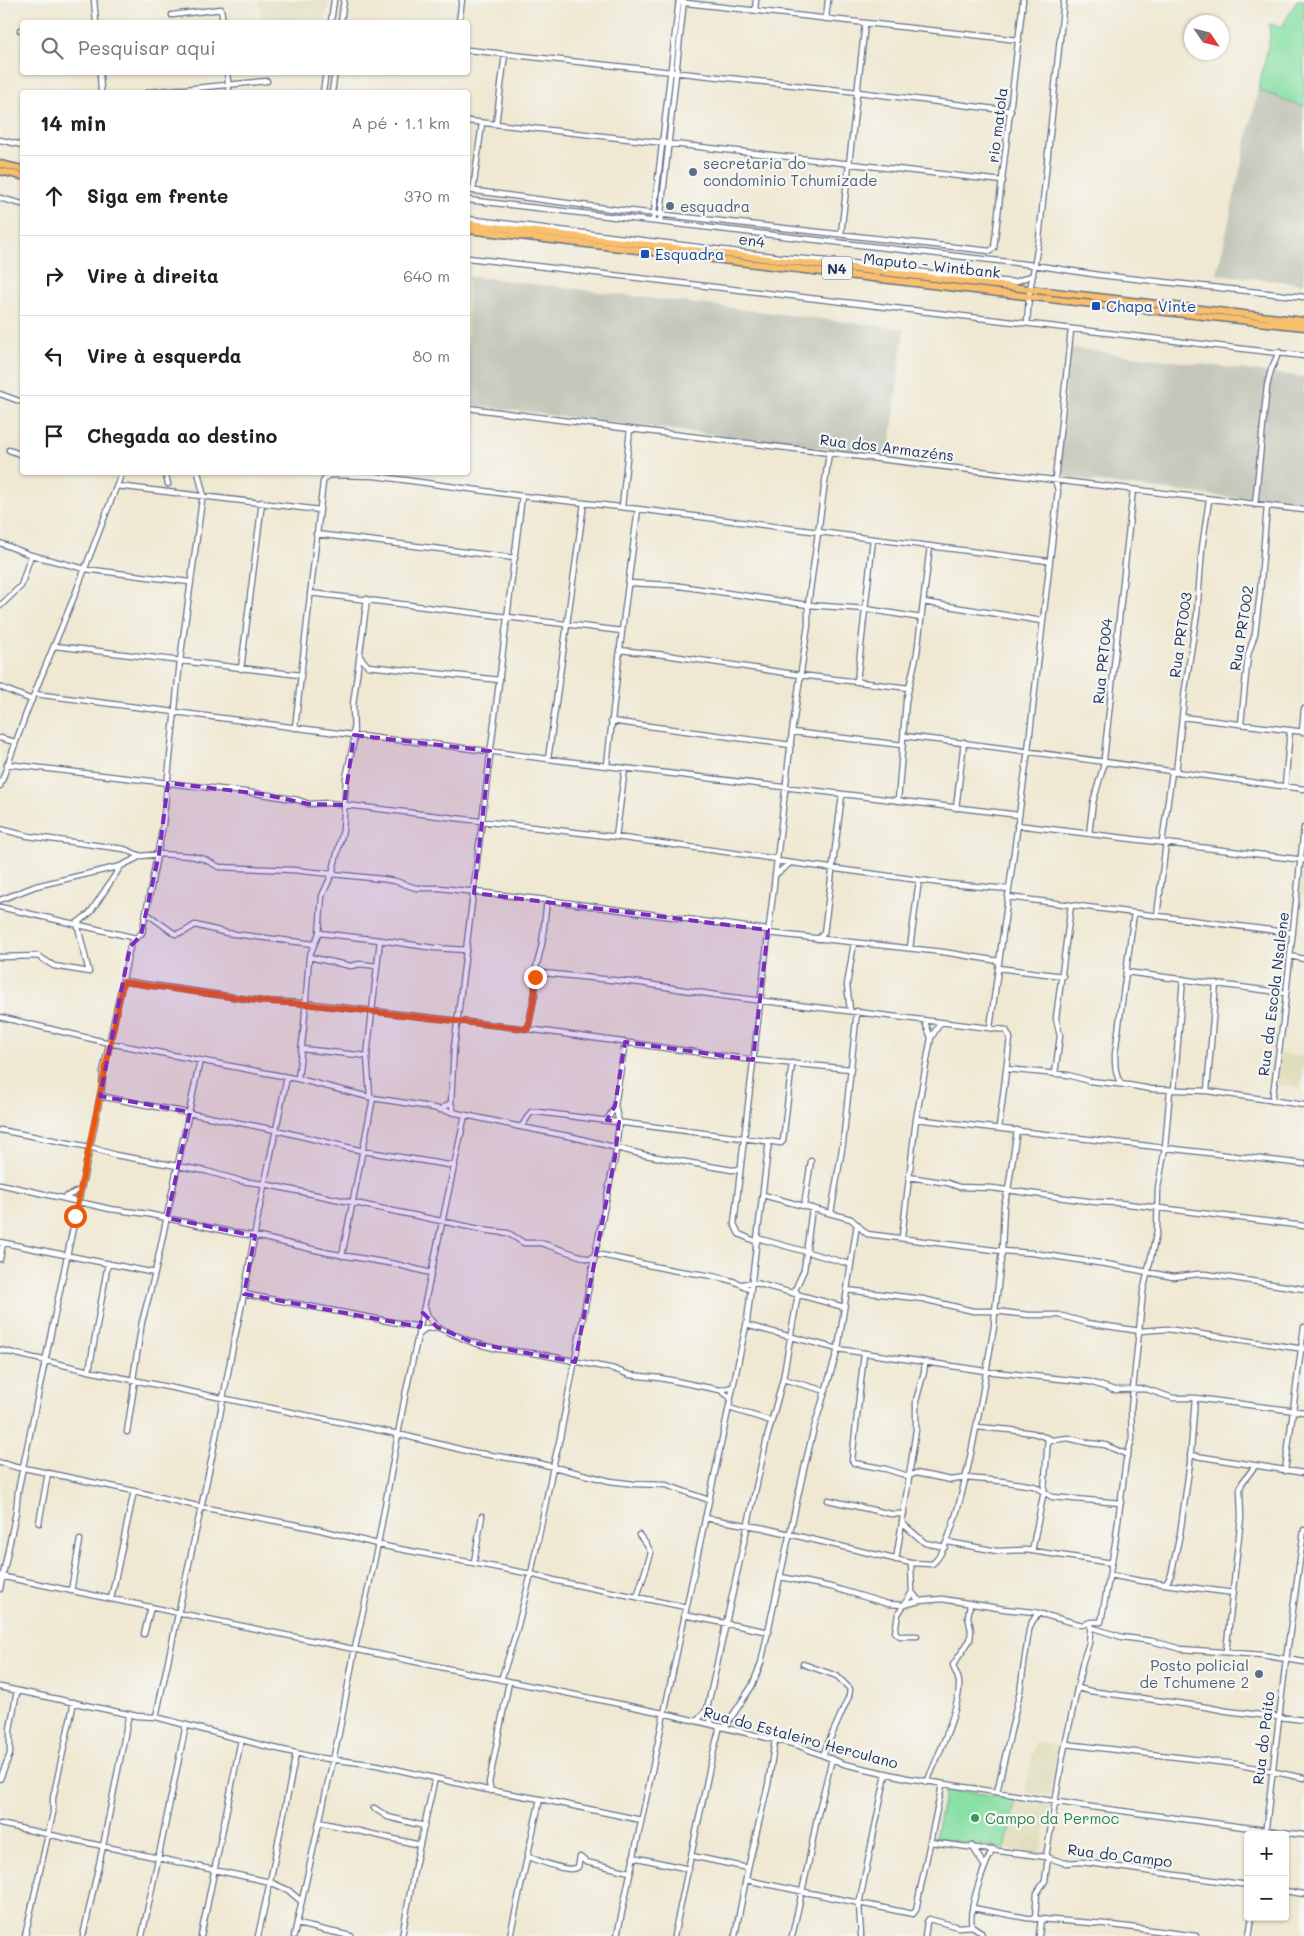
<!DOCTYPE html>
<html lang="pt">
<head>
<meta charset="utf-8">
<style>
  :root { --surface:#fff; --page:#f6f6f6; --text:#202124; --muted:#757577; --line:#e0e0e0 }
  body { margin:0; font-family:Mali,sans-serif; background:var(--page); color:var(--text) }
  .controls { position:absolute; right:15px; bottom:15px; display:grid; overflow:hidden; border-radius:5px; box-shadow:0 1px 4px #0004 }
  .controls button { width:45px; height:45px; display:grid; place-items:center; padding:0; border:0; border-bottom:1px solid var(--line); background:var(--surface); color:var(--text); font:25px sans-serif }
  .compass { position:absolute; left:1184px; top:15px; width:45px; height:45px; border-radius:50%; background:var(--surface); box-shadow:0 1px 4px #0004; rotate:125deg }
  .stop { position:absolute; width:15px; height:15px; margin:-11px; border:4px solid #ea580c; border-radius:50%; background:#fff }
  .stop.end { background:#ea580c; border-color:#fff; box-shadow:0 1px 5px #0008 }
  .list { margin:0; padding:0; list-style:none }
  h2 { display:flex; justify-content:space-between; align-items:center; height:65px; margin:0; padding:0 20px; font-size:21px }
  h2 small { font-size:16px; font-weight:400; color:var(--muted) }
  .list li { display:grid; grid-template-columns:32px 1fr auto; gap:15px; align-items:center; box-sizing:border-box; height:80px; padding:0 20px; border-top:1px solid var(--line) }
  .list b { display:block; font-size:19px; white-space:nowrap }
  .list em { font-size:16px; font-style:normal; color:var(--muted) }
  .icon { flex:none; width:28px; height:28px; fill:none; stroke:currentColor; stroke-width:2; stroke-linecap:round; stroke-linejoin:round }
  .map { position:relative; flex:none; width:1304px; height:1936px; overflow:hidden }
  .search { position:absolute; background:var(--surface); box-shadow:0 1px 4px #0004; left:20px; top:20px; width:450px; height:55px; display:flex; align-items:center; gap:12px; box-sizing:border-box; padding:0 18px; border-radius:5px; color:var(--muted); font-size:19px }
  .panel { position:absolute; background:var(--surface); box-shadow:0 1px 4px #0004; left:20px; top:90px; width:450px; height:385px; border-radius:5px }
  .map>svg:first-child { display:block }
  .built { fill:#e0ddbb }
  .industrial { fill:#c4c6b9 }
  .green { fill:#88e0a4; stroke:#528881 }
  .lines { fill:none; stroke-linecap:round; stroke-linejoin:round }
  .minor-casing { stroke:#657087; stroke-width:7 }
  .highway-casing { stroke:#657087; stroke-width:9 }
  .minor { stroke:#fff; stroke-width:4.5 }
  .highway { stroke:#f8bf6c; stroke-width:6 }
  .route { stroke:#ea580c; stroke-width:6 }
  .marked { fill:#7b2cbf; fill-opacity:0.2; stroke:#7b2cbf; stroke-width:4; stroke-dasharray:10 6; stroke-linejoin:round }
  .service-dot { fill:#5c6f8a; stroke:#f6f6f2; stroke-width:2 }
  .transit-dot { fill:#1a4fb4; stroke:#f6f6f2; stroke-width:2 }
  .leisure-dot { fill:#2e9e5b; stroke:#f6f6f2; stroke-width:2 }
  .labels { text-anchor:middle; dominant-baseline:central; stroke-width:4.5; stroke-linejoin:round; paint-order:stroke }
  .shield { fill:#f6f6f2; stroke:#5d6b8a; stroke-width:1 }
  .shield-label { font-size:14px; font-weight:bold; fill:#1b2f5e }
  .street-label { font-size:15px; fill:#1b2f5e; stroke:#f6f6f2 }
  .service-label { font-size:15px; fill:#4e5e75; stroke:#f6f6f2; text-anchor:start }
  .transit-label { font-size:15px; fill:#164399; stroke:#f6f6f2; text-anchor:start }
  .leisure-label { font-size:15px; fill:#27864d; stroke:#f6f6f2; text-anchor:start }
</style>
</head>
<body>
<div class="map">
<svg width="1304" height="1936" viewBox="0 0 1304 1936">
  <rect width="100%" height="100%" fill="#f6f6f2"/>
  <filter id="ink" filterUnits="userSpaceOnUse"><feTurbulence type="fractalNoise" baseFrequency=".02" numOctaves="2"/><feDisplacementMap in="SourceGraphic" scale="10" xChannelSelector="R" yChannelSelector="G"/><feConvolveMatrix kernelMatrix="1 2 1 2 8 2 1 2 1" color-interpolation-filters="sRGB"/></filter>
  <filter id="wash" filterUnits="userSpaceOnUse"><feTurbulence type="fractalNoise" baseFrequency=".0096" numOctaves="4" result="noise"/><feDisplacementMap in="SourceGraphic" scale="20" xChannelSelector="R" yChannelSelector="G"/><feGaussianBlur stdDeviation="1.12" result="paint"/><feColorMatrix in="noise" values="0 0 0 0 0 0 0 0 0 0 0 0 0 0 0 0 0 1.4 0 .05"/><feComposite in="paint" operator="in"/></filter>
  <g filter="url(#wash)">
    <rect width="100%" height="100%" fill="#efe8d2"/>
    <path class="built" d="M260 0H328L325 22H262Z
      M1303 866H1304V895H1297Z
      M1280 1054 1304 1057 1300 1088 1277 1085Z
      M1035 1742 1059 1746 1051 1797 1025 1791Z
      M1016 1799 1051 1804 1040 1854 1005 1849Z"/>
    <path class="industrial" d="M1258 90 1304 107V284L1217 274Z
      M468 276 904 329 889 456 468 405Z
      M1069 348 1304 377V506L1058 477Z"/>
    <path class="green" d="M1297 0H1304V107L1258 90 1270 38 1269 24 1282 27Z
      M946 1788 1016 1799 1005 1849 935 1838Z"/>
  </g>
  <g filter="url(#ink)">
    <g class="lines">
      <defs>
        <path id="minor" d="M94 0 96 22
          M678 0 686 3 1019 40
          M755 10 756 0
          M172 15 221 9 223 22
          M826 19 828 0
          M331 22 334 0
          M341 22 344 0
          M459 22 462 0
          M20 30H22
          M468 50 858 92 1011 111
          M100 72 101 92
          M227 72 229 92
          M185 89 267 81
          M149 92 180 89
          M323 92 326 72
          M332 92 335 72
          M468 121 1003 181
          M496 124 505 54
          M0 140 22 145
          M468 190 612 209 990 251 994 248 1023 0
          M473 191 482 123
          M0 198 22 204
          M468 200 1034 265 1099 275 1304 297
          M468 219 780 257 852 263 985 280 1015 282 1033 275
          M653 221 679 0
          M660 222 684 0
          M841 234 865 24
          M468 258 1304 356
          M1027 323 1029 296 1039 239 1064 0
          M0 394 22 402
          M468 408 630 429 1304 510
          M9 450 22 455
          M165 472 168 484
          M117 486 320 510
          M1255 505 1267 386 1271 370 1279 352
          M622 507 630 429
          M316 534 515 558
          M0 543 31 555
          M628 583 673 585 808 605 866 609 921 618
          M310 593 622 631
          M923 602 1042 621
          M0 606 21 586 31 555 85 569 189 582
          M55 646 300 675
          M619 650 666 655 800 675 909 688
          M360 657 368 666 500 680
          M241 669 262 502
          M857 681 873 539
          M0 687 32 700
          M35 694 384 739 410 741 548 759 1019 815
          M1182 717 1304 732
          M611 721 791 745
          M1241 724 1248 655 1255 634 1260 593 1267 506
          M295 728 323 482 327 476 331 475 375 476 522 496 638 509 1048 561
          M792 732 903 745
          M1302 732 1304 709
          M904 736C1037 751 1170 772 1304 789
          M0 738 15 742
          M548 759 584 503
          M7 764 262 794 298 800 309 804 329 803 616 837 777 859
          M607 765 622 631 638 509
          M1176 773 1185 689 1197 614 1202 548 1209 500
          M0 786 27 711 74 597 122 472
          M1285 786 1290 730
          M898 801 906 701 917 653 930 546
          M956 808 964 742
          M1017 825 1304 860
          M0 829 28 836 124 849 141 856
          M1089 834 1093 802 1103 768 1133 490
          M616 837 625 768
          M1162 843 1172 772
          M777 861 949 884 1009 889
          M775 875 789 864
          M1008 897 1293 933
          M0 900 36 886 121 866 141 856 159 854 191 856 204 859 219 867 293 870 382 879 395 881 416 888H440L547 900 768 930
          M0 907 136 938
          M146 913 175 934 184 932 195 925 227 933 314 944
          M1157 916 1166 843
          M319 933 380 940
          M768 933 943 952 999 961
          M818 939 824 933 842 795
          M910 948 919 880
          M1290 956 1304 959
          M0 957 38 956 54 966 89 972 77 923 90 913 121 866
          M309 957 351 966 360 964 377 966
          M536 968 543 973 641 983 722 996 1006 1030 1010 1038 999 1128
          M998 968 1063 976
          M1126 972 1286 993
          M123 981 261 1001 305 1003 528 1029 753 1060 851 1069
          M850 1010 847 985 854 943
          M0 1017 109 1043 298 1079 373 1098 424 1106 521 1127 531 1112H538L781 1143 783 1141 792 1063
          M990 1028 1028 750 1058 491 1055 479 1071 330
          M528 1029 535 993 536 968 542 944 547 900
          M931 1038 940 1023
          M302 1049 367 1056 370 1097
          M367 1056 380 940 434 948 467 950
          M1006 1069 1068 1075 1089 1081 1128 1085 1151 1089 1207 1091 1304 1105
          M1055 1074 1060 1036 1056 1018 1071 905
          M298 1079 304 1026 309 957 319 933 322 896 332 874 343 830 346 778 354 740 353 705 367 599
          M1121 1084C1115 1074 1115 1066 1115 1054L1134 913
          M1174 1090 1183 979
          M1207 1091 1216 983
          M100 1096 276 1130 363 1151 455 1166
          M1272 1101 1283 1022 1304 828
          M440 1110 451 1103
          M454 1113 451 1103 454 1048 522 496
          M916 1119 1304 1164
          M607 1120 614 1108
          M521 1127 573 1137 645 1155 732 1170 740 1169
          M0 1130 90 1147 115 1155 206 1171 241 1181 264 1184 489 1231 508 1233 524 1243H541L586 1258 591 1259 595 1254C621 1258 646 1265 672 1270 694 1274 734 1276 750 1290
          M1017 1130 1008 1190 1004 1205 1002 1251 995 1311 1029 1315H1059L1087 1323 1140 1331 1167 1329 1304 1349
          M909 1177 948 1183 959 1187 992 1188 1095 1202 1120 1203 1304 1226
          M0 1184 110 1209 148 1214 235 1233 255 1236 329 1253 395 1264 431 1273
          M763 1195 851 1219 867 1234 1002 1251 1033 1253 1112 1265 1173 1277 1198 1274H1206L1304 1289
          M65 1197 80 1190
          M804 1206 811 1161
          M831 1213 843 1143 857 1011
          M857 1224 838 1349 985 1371 1090 1382 1114 1390 1146 1389 1173 1398H1195L1304 1412
          M902 1237 916 1119 931 1038 925 1022
          M757 1238 850 1264
          M0 1242 155 1273 200 1060
          M757 1242 739 1234 734 1224 792 732 808 625V605L829 453
          M342 1256 373 1098
          M0 1259 3 1243
          M743 1284 752 1282 844 1307
          M847 1290 923 1299 973 1311H995L994 1327C986 1368 961 1545 932 1564L911 1563 912 1592 919 1601
          M244 1294 259 1210 287 1077
          M425 1307 428 1317 437 1327
          M419 1335 424 1329 437 1327 474 1343 498 1349 539 1354 614 1369 630 1375 660 1378 720 1390 731 1398
          M0 1350 89 1371 398 1434 471 1452 534 1462 610 1481 634 1484 666 1485 709 1500
          M864 1354 852 1460 854 1463 886 1469 902 1474 909 1478 896 1560
          M89 1371 108 1263
          M133 1379 142 1322 155 1273
          M783 1379 798 1294 795 1290 804 1270 812 1208
          M720 1390 733 1387
          M729 1408 771 1421
          M976 1427 1011 1430 1033 1433 1053 1440 1068 1438 1089 1443 1105 1445 1128 1455
          M127 1432 135 1380
          M1190 1455 1304 1473
          M0 1463C9 1463 14 1469 24 1468L134 1491 201 1507 313 1528 389 1547 531 1574 553 1467 560 1438 595 1254 615 1157 619 1122 615 1106 625 1042
          M1285 1471 1304 1327
          M909 1476 916 1473 951 1480 965 1478 1001 1481 1034 1486 1052 1497 1121 1503
          M909 1476 916 1430V1401L924 1372 925 1362
          M828 1500 891 1514H904
          M705 1518 764 1528 911 1563
          M39 1523 48 1473
          M902 1523 925 1543 945 1547
          M948 1542 997 1551 1026 1550 1112 1563
          M1032 1551 1044 1491 1048 1438
          M474 1562 482 1516
          M1110 1575 1141 1581 1234 1593
          M0 1576 663 1713 797 1745 844 1764 907 1778 1084 1806 1304 1835
          M781 1577 831 1587 888 1604 904 1605 898 1614 895 1632 900 1636H917
          M1166 1584 1171 1575 1180 1534 1190 1463 1195 1398
          M0 1589 16 1512 18 1491 93 1132 102 1087 103 1072 130 947 132 941 142 933 163 825 180 661 203 493 198 472
          M71 1591 80 1540
          M912 1592 904 1605 919 1601 942 1599 1004 1609 1034 1612 1082 1625 1091 1622
          M637 1597 651 1553 647 1545 639 1535
          M111 1599 134 1491
          M684 1615 769 1632
          M1090 1627 1122 1637 1152 1641 1181 1649 1262 1655 1304 1662
          M144 1634 151 1607
          M1226 1652 1241 1518 1240 1489 1242 1483 1255 1466
          M803 1664 837 1676 850 1689 849 1696 823 1755
          M501 1680 516 1633 531 1574 557 1581 686 1607
          M0 1687 137 1716 156 1717 261 1745 313 1757 377 1765 483 1789 540 1799 641 1820
          M1078 1688 1090 1691 1206 1707 1227 1711 1304 1720
          M707 1709 712 1725
          M156 1717 213 1452 233 1346 244 1294 420 1327
          M697 1721 707 1709 767 1438 783 1379 826 1391
          M725 1727 752 1686 761 1663 804 1469 814 1428 838 1349 746 1325
          M1066 1744 1236 1764 1304 1778
          M296 1753 270 1882 288 1890 301 1901
          M0 1779 10 1754V1729L17 1691
          M927 1782C937 1759 961 1705 959 1683 959 1676 954 1671 953 1665L970 1640 971 1630 968 1617 970 1604
          M491 1791 489 1783 509 1682
          M997 1792 1020 1691 1029 1630 1032 1622 1038 1613
          M374 1808 388 1817 424 1826
          M319 1822 420 1845
          M0 1824 270 1882 258 1936
          M1265 1835 1286 1660 1304 1530
          M930 1842 1046 1857 1065 1863 1082 1862 1248 1885
          M972 1846 984 1865
          M692 1856 748 1868
          M528 1857C539 1860 569 1874 578 1867L580 1857 586 1862 630 1872
          M633 1857 689 1869
          M1046 1857 1063 1755 1083 1661 1089 1643 1091 1622H1101L1115 1544 1126 1460 1132 1439 1131 1409 1143 1292 1157 1231 1158 1187 1165 1148 1170 1090
          M746 1880 913 1914 916 1910 942 1785
          M1285 1891 1304 1894
          M973 1908 1027 1918 1105 1924 1196 1936
          M1035 1919 1037 1893 1045 1881 1048 1857
          M297 1924 351 1936
          M25 1936 53 1813V1798L74 1702
          M83 1936 103 1846 129 1714
          M142 1936 186 1725
          M201 1936 241 1740
          M294 1936 339 1733 355 1648 378 1544 405 1396 465 1115
          M402 1936 415 1866 435 1778
          M510 1936 540 1799
          M617 1936 747 1321 769 1141
          M674 1936 710 1766 720 1726
          M735 1936 748 1868 768 1785 775 1740
          M792 1936 808 1865 817 1818 832 1759
          M861 1936 859 1904 886 1774
          M925 1936 927 1922 929 1919 958 1927 972 1926
          M982 1936 981 1932 972 1926C967 1911 985 1864 993 1849
          M1039 1936 1041 1919
          M1249 1936 1252 1917"/>
        <path id="highway" d="M0 164 22 169
          M0 171 22 176
          M468 224C746 257 1025 287 1304 321
          M468 230 1084 303 1304 327"/>
      </defs>
      <use href="#minor" class="minor-casing"/>
      <use href="#highway" class="highway-casing"/>
      <use href="#minor" class="minor"/>
      <use href="#highway" class="highway"/>
    </g>
  </g>
  <g class="lines" filter="url(#ink)">
    <path class="route" d="M75 1216 123 982 261 1001 305 1004 528 1029 535 993V977"/>
  </g>
  <path class="marked" d="M354 735 490 751 474 893 768 930 753 1060 625 1042 615 1106 607 1120 619 1122 615 1157 575 1362 474 1343 437 1327 423 1313 420 1327 244 1294 255 1236 167 1218 190 1112 100 1096 130 947 141 935 159 854 168 783 262 794 309 804 344 805Z"/>
  <g class="service-dot">
    <circle cx="693" cy="172" r="5"/>
    <circle cx="670" cy="206" r="5"/>
    <circle cx="1259" cy="1674" r="5"/>
  </g>
  <g class="transit-dot">
    <rect x="640" y="249" width="10" height="10" rx="2.5"/>
    <rect x="1091" y="301" width="10" height="10" rx="2.5"/>
  </g>
  <circle class="leisure-dot" cx="975" cy="1818" r="5"/>
  <g class="labels">
    <rect class="shield" x="822" y="256.5" width="30" height="23" rx="4"/>
    <g class="shield-label">
      <text x="837" y="268">N4</text>
    </g>
    <g class="street-label">
      <text transform="translate(997 125) rotate(-83)">rio matola</text>
      <text transform="translate(752 240) rotate(8)">en4</text>
      <text transform="translate(932 265) rotate(6)">Maputo - Wintbank</text>
      <text transform="translate(887 447) rotate(7)">Rua dos Armazéns</text>
      <text transform="translate(1241 628) rotate(-81)">Rua PRT002</text>
      <text transform="translate(1180 635) rotate(-82)">Rua PRT003</text>
      <text transform="translate(1102 661) rotate(-84)">Rua PRT004</text>
      <text transform="translate(1273 994) rotate(-83)">Rua da Escola Nsalene</text>
      <text transform="translate(801 1737) rotate(15)">Rua do Estaleiro Herculano</text>
      <text transform="translate(1263 1738) rotate(-83)">Rua do Paito</text>
      <text transform="translate(1120 1855) rotate(7)">Rua do Campo</text>
    </g>
    <g class="service-label">
      <text x="703" y="163">secretaria do<tspan x="703" dy="17">condominio Tchumizade</tspan></text>
      <text x="680" y="206">esquadra</text>
      <text x="1249" y="1665" text-anchor="end">Posto policial<tspan x="1249" dy="17">de Tchumene 2</tspan></text>
    </g>
    <g class="transit-label">
      <text x="655" y="254">Esquadra</text>
      <text x="1106" y="306">Chapa Vinte</text>
    </g>
    <g class="leisure-label">
      <text x="985" y="1818">Campo da Permoc</text>
    </g>
  </g>
</svg>
<div class="controls">
<button>+</button>
<button>−</button>
</div>
<svg class="compass" viewBox="-18 -18 36 36"><path d="M0-13l5 13h-10z" fill="#e53935"/><path d="M0 13l5-13h-10z" fill="#757577"/></svg>
<div class="stop" style="left:75px;top:1216px"></div>
<div class="stop end" style="left:535px;top:977px"></div>
<div class="search"><svg class="icon" aria-label="search" viewBox="0 0 24 24"><circle cx="10" cy="10" r="6"/><path d="M15 15l6 6"/></svg>Pesquisar aqui</div>
<section class="panel">
<h2>14 min<small>A pé · 1.1 km</small></h2>
<ul class="list">
<li><svg class="icon" aria-label="ahead" viewBox="0 0 24 24"><path d="M12 20V5M6 11l6-6 6 6"/></svg><div><b>Siga em frente</b></div><em>370 m</em></li>
<li><svg class="icon" aria-label="right" viewBox="0 0 24 24"><path d="M7 20v-9h11M14 6l5 5-5 5"/></svg><div><b>Vire à direita</b></div><em>640 m</em></li>
<li><svg class="icon" aria-label="left" viewBox="0 0 24 24"><path d="M17 20v-9H6M10 6l-5 5 5 5"/></svg><div><b>Vire à esquerda</b></div><em>80 m</em></li>
<li><svg class="icon" aria-label="arrive" viewBox="0 0 24 24"><path d="M6 21V4h12l-3 4 3 4H6"/></svg><div><b>Chegada ao destino</b></div></li>
</ul>
</section>
</div>
</body>
</html>
